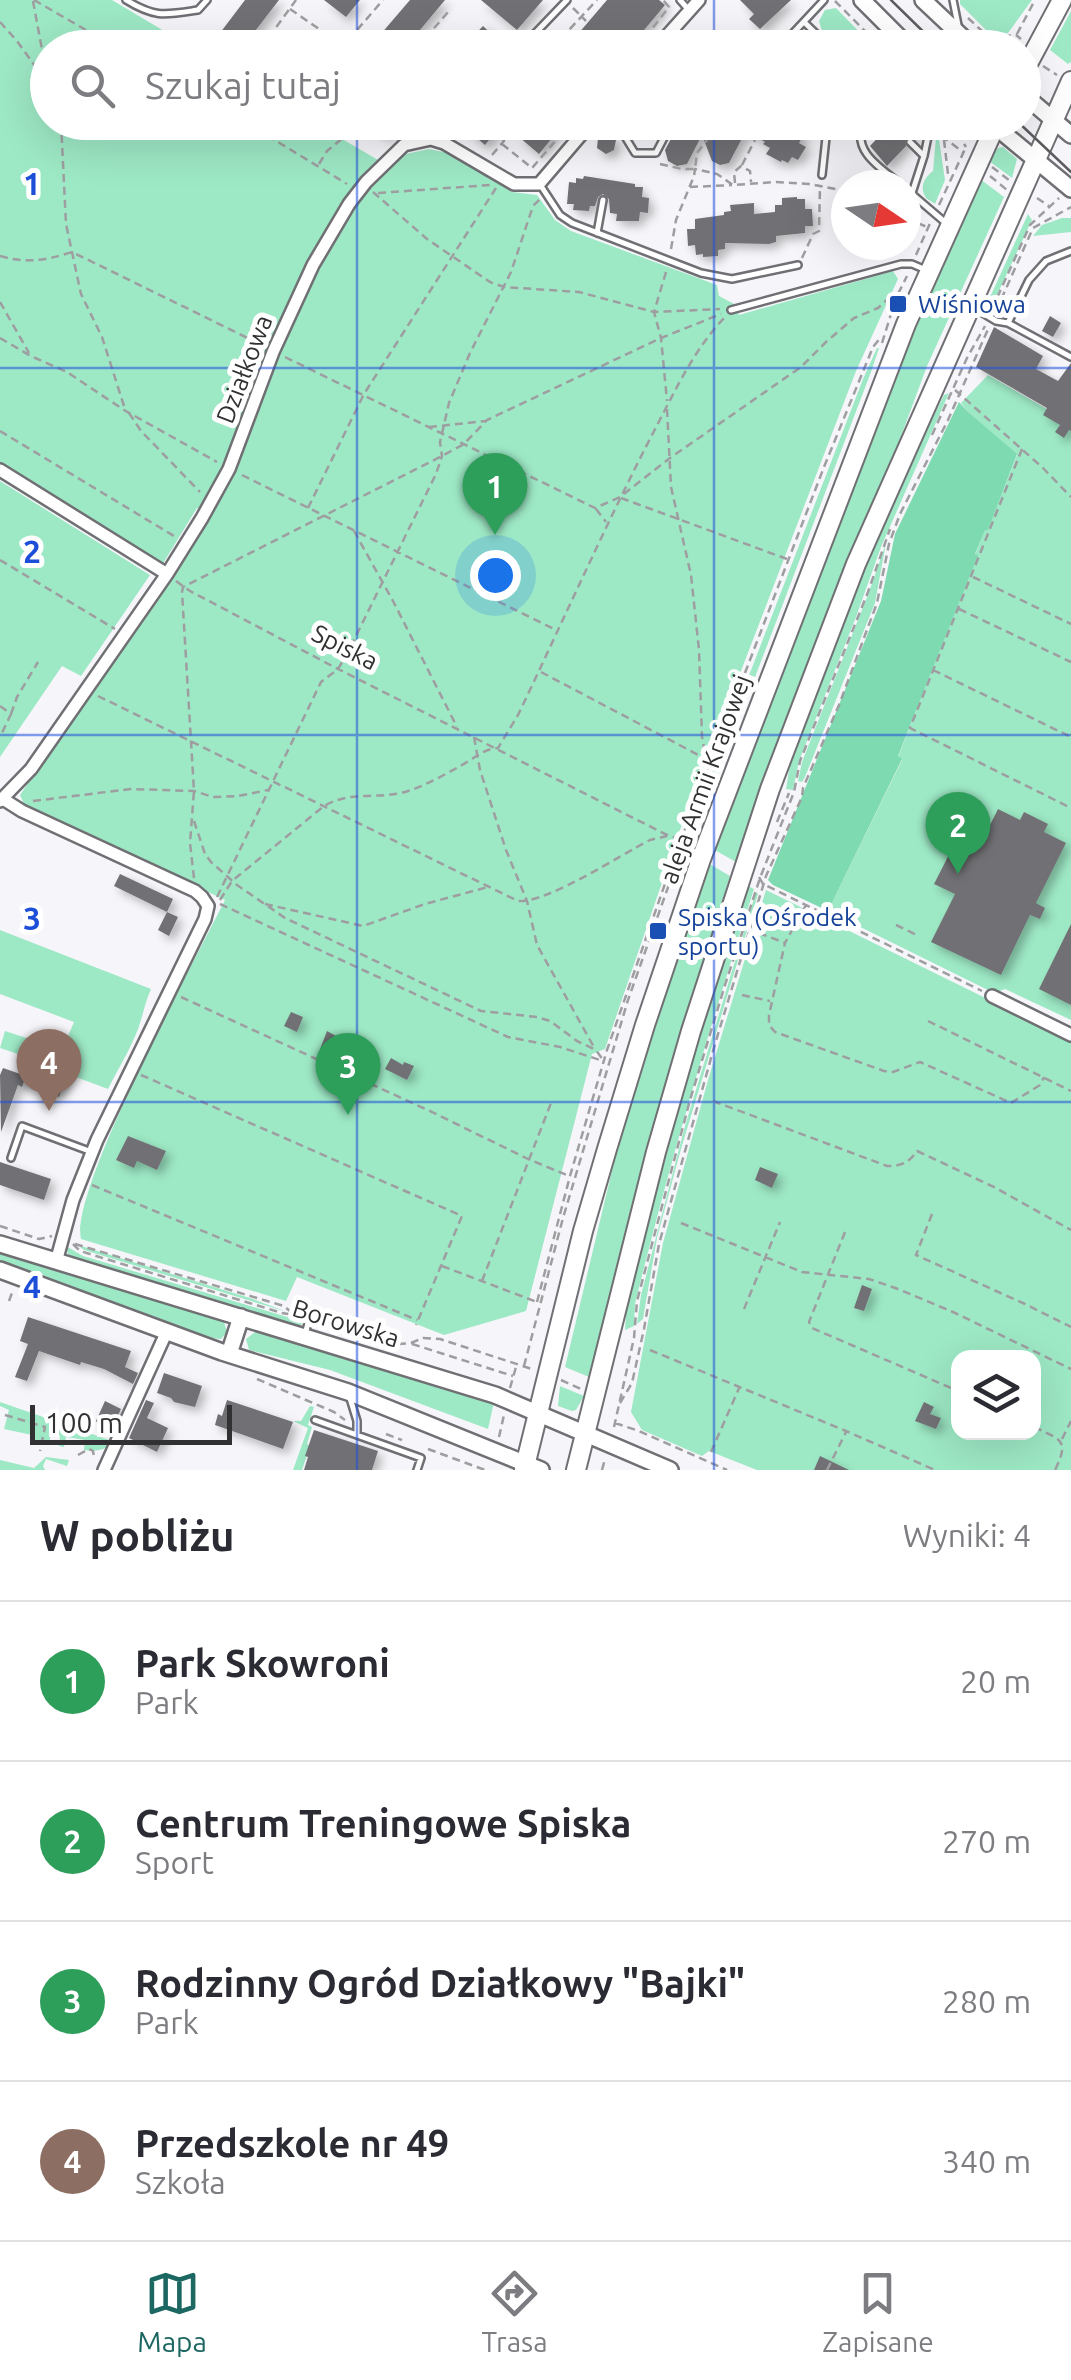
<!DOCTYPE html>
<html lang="pl">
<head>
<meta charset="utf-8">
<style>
  :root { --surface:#fff; --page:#f2f2f3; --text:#2b2b33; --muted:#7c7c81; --line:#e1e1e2; --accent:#1c6761 }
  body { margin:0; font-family:Ubuntu,sans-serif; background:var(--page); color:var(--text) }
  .controls { position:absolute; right:30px; bottom:30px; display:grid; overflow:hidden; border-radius:20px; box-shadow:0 10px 40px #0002 }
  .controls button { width:90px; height:90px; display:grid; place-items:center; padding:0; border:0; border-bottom:2px solid var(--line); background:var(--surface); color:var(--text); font:50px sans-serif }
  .compass { position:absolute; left:831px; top:170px; width:90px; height:90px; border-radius:50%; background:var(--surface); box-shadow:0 10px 40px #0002; rotate:103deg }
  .scale { position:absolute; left:30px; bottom:25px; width:202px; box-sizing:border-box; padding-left:10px; border:5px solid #313133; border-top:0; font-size:28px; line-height:35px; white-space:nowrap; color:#313133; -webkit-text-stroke:8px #fff; paint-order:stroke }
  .you { position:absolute; left:495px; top:575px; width:35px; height:35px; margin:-25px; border:8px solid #fff; border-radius:50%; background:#1a73e8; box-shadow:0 0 0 15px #1a73e833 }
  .badge { display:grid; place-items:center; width:65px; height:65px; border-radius:50%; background:var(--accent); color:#fff; font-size:32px; font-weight:700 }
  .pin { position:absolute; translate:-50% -82px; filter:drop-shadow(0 2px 5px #0008) }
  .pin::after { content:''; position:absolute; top:52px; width:35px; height:30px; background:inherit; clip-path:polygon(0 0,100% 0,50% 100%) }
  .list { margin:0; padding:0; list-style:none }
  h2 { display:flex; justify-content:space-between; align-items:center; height:130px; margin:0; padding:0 40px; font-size:42px }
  h2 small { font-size:32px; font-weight:400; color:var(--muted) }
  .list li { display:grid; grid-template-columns:65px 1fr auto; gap:30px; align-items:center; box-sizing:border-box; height:160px; padding:0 40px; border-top:2px solid var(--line) }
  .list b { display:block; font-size:38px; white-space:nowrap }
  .list p { margin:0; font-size:32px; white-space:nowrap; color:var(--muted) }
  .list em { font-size:32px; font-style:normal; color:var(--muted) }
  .icon { flex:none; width:55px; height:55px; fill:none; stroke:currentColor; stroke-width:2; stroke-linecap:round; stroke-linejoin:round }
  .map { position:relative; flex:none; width:1071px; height:1470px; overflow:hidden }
  .search { position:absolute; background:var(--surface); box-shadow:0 10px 40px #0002; left:30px; right:30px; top:30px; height:110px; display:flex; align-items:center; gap:25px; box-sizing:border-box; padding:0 35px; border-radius:55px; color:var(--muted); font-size:38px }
  .sheet { height:770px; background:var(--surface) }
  nav { display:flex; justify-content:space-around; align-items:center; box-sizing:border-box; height:140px; border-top:2px solid var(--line); background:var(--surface); font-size:28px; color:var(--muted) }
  nav a { display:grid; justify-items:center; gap:5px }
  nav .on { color:var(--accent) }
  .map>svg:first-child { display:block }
  .green { fill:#9de8c5; fill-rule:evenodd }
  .forest { fill:#7ddab1 }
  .building { fill:#717175; filter:url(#shadow) }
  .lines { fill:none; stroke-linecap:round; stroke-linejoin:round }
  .lane-casing { stroke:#707074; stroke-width:10 }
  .street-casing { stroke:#707074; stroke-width:16 }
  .secondary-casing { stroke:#707074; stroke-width:20 }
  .primary-casing { stroke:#707074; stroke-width:22 }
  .path { stroke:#9e9ea1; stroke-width:2.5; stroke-dasharray:8 5; stroke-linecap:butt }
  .lane { stroke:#fff; stroke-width:5 }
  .street { stroke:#fff; stroke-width:11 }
  .secondary { stroke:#fff; stroke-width:15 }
  .primary { stroke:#fff; stroke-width:18 }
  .tram { stroke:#5d5d60; stroke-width:2.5 }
  .grid { fill:none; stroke:#1d4ed8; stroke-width:2.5; stroke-opacity:0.55 }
  .transit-dot { fill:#1a4fb4; stroke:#fff; stroke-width:4 }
  .labels { text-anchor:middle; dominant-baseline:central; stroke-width:10; stroke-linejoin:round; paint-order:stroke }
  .transit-label { font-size:25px; fill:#164399; stroke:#fff; text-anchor:start }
  .street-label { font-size:25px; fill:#313133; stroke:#fff }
  .grid-label { font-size:32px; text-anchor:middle; font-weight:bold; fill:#1d4ed8; stroke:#fff; stroke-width:10; stroke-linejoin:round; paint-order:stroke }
</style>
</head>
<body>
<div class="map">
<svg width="1071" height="1470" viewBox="0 0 1071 1470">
  <defs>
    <filter id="shadow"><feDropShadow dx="5" dy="5" stdDeviation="5" flood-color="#0004"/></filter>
  </defs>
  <rect width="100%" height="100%" fill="#f6f6fa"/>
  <path class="green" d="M0 0H112L191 47 48 48V122L315 123 378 160 390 162 401 155 429 149 448 153 512 192 537 195 555 220 571 231 717 285 719 296 736 305 739 315 893 271 898 279 856 371 680 830 605 1049 592 1054 526 1311 444 1335 297 1277 286 1301 81 1239C69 1191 197 956 225 900L25 806 20 795 88 695 181 565 184 557 209 514 197 508 162 565 0 465Z
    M960 0H1032L1008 33 990 34 960 4Z
    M836 8 874 47H840L836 44 843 37 836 30 828 37 822 31 819 21 825 10Z
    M1071 11V62L1068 64 1050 50Z
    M937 126 945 180 935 204 926 198C919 187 924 178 933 171Z
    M1003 147 1017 159 1012 178 989 161 998 148Z
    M980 179 1004 197 927 366 900 439 802 680 736 862 713 849 921 307Z
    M1028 214 1032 220 989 312 985 308Z
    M1062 218H1071V232L1033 236 1042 225Z
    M877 348H879L871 372 708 801 690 836V832L698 808 863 379Z
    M988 375 1071 423V1020L1005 989 994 993 828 911 902 760 898 757 977 556 975 555 985 529H988L1017 455 967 411 961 403Z
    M949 393 881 547 856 617 799 761 793 790 786 789 791 758 875 541 900 484 944 395Z
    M0 481 150 575 81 676 62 666 0 757Z
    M886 543 875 603 805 777 802 782 798 781 802 762 869 592Z
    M708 863 730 876 665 1086 589 1377 565 1367 616 1154 664 995Z
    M746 885 754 889C710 1026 669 1164 635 1304L634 1326 625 1330 627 1300 681 1097Z
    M766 890 1071 1040V1470H757L709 1451 702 1456 642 1430 631 1412 663 1243 708 1080ZM958 1358H1034V1432H958Z
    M756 892 758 894 681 1149 657 1238 643 1319 637 1324 641 1295 685 1126Z
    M0 930 151 989C146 1000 144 1010 141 1020 134 1044 119 1067 108 1089L54 1069 74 1022 0 994Z
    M5 1031 39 1042 33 1059 0 1048Z
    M78 1245 253 1299 287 1312 84 1250Z
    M66 1246 83 1256 304 1322 300 1326 75 1258 68 1254Z
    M0 1252 215 1318 224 1322 227 1332 221 1339 211 1338 0 1260Z
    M255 1332 494 1402 488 1429 330 1370 249 1350 246 1339Z
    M560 1386 584 1396 576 1410 572 1411 558 1406Z
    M0 1402 115 1442C106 1450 95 1452 84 1450L85 1440 66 1437 64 1447 59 1446 60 1436 51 1434 49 1444 36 1445 32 1435 4 1429 9 1410 0 1406Z
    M310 1406 314 1407 308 1425 312 1427 307 1444 310 1446 302 1470H293L308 1428 293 1421H301Z
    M46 1457 69 1460 67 1466 46 1459 43 1466 45 1470H0V1460L34 1468Z"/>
  <path class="forest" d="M959 402 967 411 1017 454 988 530H985L975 554 978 555 898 756 902 759 828 911 773 885 768 880 881 601 895 534Z"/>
  <path class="building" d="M245 0H279L242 48H239L220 33Z
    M324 0H360L346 17Z
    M410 0H445L405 48H395L380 35Z
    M481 0H543L517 30Z
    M607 0H659L665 5 629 48H566Z
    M740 0H791L760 29 749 19 754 14Z
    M483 26 506 48H462Z
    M291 32 318 48H282Z
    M364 122H397L388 137Z
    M458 122H504L485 145Z
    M531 122H565L539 154 519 137Z
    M680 122H789L804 134 799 143 806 147 798 160 792 157 788 163 782 160 781 162 766 154 770 148 763 144 765 142 746 131 729 163 720 165 712 161 702 135 687 164 677 166 668 161 665 150Z
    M899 122H914L916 127 911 132 916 136 905 138 906 146 887 166 870 146 887 128 893 134 900 133 902 127Z
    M607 135 616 140 614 150 606 154 597 148 598 138Z
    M584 176 635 184V187H643L642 197 649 198 648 213 640 212 639 221H616L617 214 610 213 609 199 603 194 598 197 595 206H590L589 211 573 210 574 204H567L569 182 576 183V178L583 179Z
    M797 197V199H805V209H812L813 226H805V233L776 236V242L769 244 725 243V249L718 250V256L703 257V254L696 255 695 245 688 246 687 229H695V219L724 215V212L731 211 730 205 754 203V214L775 212V205H782V198Z
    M1050 316 1061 323 1053 337 1042 331Z
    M994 327 1043 356 1036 369 1058 381 1071 363V431L1069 430 1064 438 1055 432 1060 425 1043 415 1047 408 976 367Z
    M998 809 1020 820 1024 812 1048 824 1044 832 1066 843 1036 903 1045 908 1040 919 1030 915 1001 975 931 942 955 894 934 884 957 839 978 849Z
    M120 874 173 899 167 912 114 886Z
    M167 912 178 917 169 936 158 930Z
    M1071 924V1005L1039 989Z
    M291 1012 303 1017 297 1032 284 1026Z
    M327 1031 336 1036 323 1063 316 1060Z
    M391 1058 403 1065 404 1062 414 1066 407 1080 385 1069Z
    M3 1068 26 1076 22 1087 18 1085 1 1132 0 1075Z
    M54 1071 66 1076 59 1097 47 1092Z
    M128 1136 166 1151 157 1170 137 1161 134 1168 116 1160Z
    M0 1162 51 1179 44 1200 0 1185Z
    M760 1167 778 1174 772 1188 755 1180Z
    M862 1285 872 1289 864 1311 854 1308Z
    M28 1317 131 1351 125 1367 138 1373 133 1384 104 1369 81 1362 80 1365 39 1351 27 1381 15 1377 28 1344 20 1341Z
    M164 1373 202 1386 195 1407 174 1402 171 1398 157 1393Z
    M146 1400 154 1403 147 1418 168 1428 157 1452 129 1438Z
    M227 1400 293 1422 283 1449 215 1425 218 1414 222 1416Z
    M105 1401 121 1409 112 1429 101 1427 96 1421Z
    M924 1402 934 1407 930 1414 941 1418 936 1429 915 1421Z
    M314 1430 378 1451 372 1470H304L308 1457 305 1456Z
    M820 1456 849 1470H814Z"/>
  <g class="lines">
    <defs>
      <path id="lane" d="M126 0C155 18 165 15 198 10L207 0
        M680 0 688 9
        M953 0 958 25
        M804 22 831 48
        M675 31 697 48
        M791 35 803 48
        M782 45 824 0
        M521 48 567 0
        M616 122 635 153H656L668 130
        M821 122 827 128 822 175
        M864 122C850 151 882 169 902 185
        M890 122 896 128
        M920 123 929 132
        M435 139 436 133 447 122
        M910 142 924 156
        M541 186 560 215 572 223 701 273 732 279 798 265
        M906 189 947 224
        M912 193 924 156 931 122
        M597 233 603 200
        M976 309 996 321 1008 323 1071 357
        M731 310 901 264H912L926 270
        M1008 323 1029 280 1046 261 1071 251
        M11 1158 22 1126 89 1151
        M305 1334 311 1313
        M349 1395 357 1421V1435
        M315 1420 421 1458 417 1470"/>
      <path id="street" d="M656 48 699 0
        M0 470 167 574
        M3 799 22 811 195 891 202 897 208 906 205 919 97 1140 73 1200 56 1262
        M0 801 31 769 167 574 202 518 229 469 273 352 313 265 349 204 366 182 404 145 431 139 444 143 514 184H539L592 122
        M992 996 1071 1035
        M104 1470 167 1331"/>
      <path id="secondary" d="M862 0 910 48
        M923 0 974 48
        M1024 95 1071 135
        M990 122 1071 189
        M0 1244 495 1395 670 1470
        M0 1270 222 1352 348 1392 541 1470
        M229 1354 241 1317"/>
      <path id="primary" d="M1024 71 1062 0
        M524 1470 583 1231 607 1149 645 1025 701 859 906 324 997 122
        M576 1470 656 1152 691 1031 770 789 856 564 1071 81"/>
    </defs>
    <use href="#lane" class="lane-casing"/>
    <use href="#street" class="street-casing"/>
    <use href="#secondary" class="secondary-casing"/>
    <use href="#primary" class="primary-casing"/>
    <path class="path" d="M34 0 117 48
      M33 1 48 82
      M835 1 882 48
      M573 8 586 21
      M290 9 335 40 330 48
      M968 18 996 44
      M0 22 17 41 45 80
      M1017 34 1035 0
      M352 38 364 48
      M990 38 1016 35 1021 39
      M335 40 351 37 383 0
      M261 48 296 0
      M417 48 448 12
      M552 48 597 0
      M637 48 669 7 663 0
      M994 48 996 44 1013 48
      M1043 66 1057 75
      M61 122 66 224 81 294 102 337 124 406
      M245 122 347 184
      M322 122 345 136 353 122
      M654 122 655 133
      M942 122 943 137 963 152
      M950 122 966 147
      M272 137 281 122
      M944 140 948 174 951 175
      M502 144 532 168 572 122
      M492 155 504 141 500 137 512 122
      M319 164 327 151 344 137
      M660 164 682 169H695L697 153 716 128
      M742 165 757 136
      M992 167 1009 180
      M990 176 1007 190
      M735 183 734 172 741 166 750 171 751 182
      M690 187 732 185
      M373 192 427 239 490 282 504 287 579 292 654 312 720 309
      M378 193 490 185
      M1037 198 1050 207
      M939 205 966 147
      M906 218 927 227
      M671 249 676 220 694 176 695 169 717 174 733 185 776 182 809 184 846 191
      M916 255 931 221
      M0 256C26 264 47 260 72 252L260 344
      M802 258 813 234 819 231 820 186
      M666 272 654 312 661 338 667 401
      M0 302 29 353
      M992 309 1030 225 1059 198
      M996 311 1033 228 1071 207
      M0 338 31 356 67 372 124 410 217 462
      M882 343 896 298 907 276
      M285 357 595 508 620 497 670 458 801 367 826 342 854 318 878 308 891 296 896 298
      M955 390 1043 468 1071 497
      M667 409 671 487 691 575 699 650 702 737 706 759
      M129 413 141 431 200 492
      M429 427 486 421
      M0 431 174 536
      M932 435 967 358 985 326
      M1022 449 910 728 1071 808
      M242 475 558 631
      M621 498 787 559
      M308 508 364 394 496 188
      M596 509 606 522
      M354 531 393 601 457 727
      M0 560 115 629
      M973 577 1071 624
      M176 581 190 591 338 669 669 836 690 841
      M959 609 1071 662
      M933 670 1071 737
      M541 672 706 759
      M98 696 518 901C548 903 620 855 650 840L667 836
      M0 706 11 714 0 737
      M11 714 17 697 38 662
      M474 737 480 770 506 850 527 901 537 945 595 1049
      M33 801 131 789 194 791 213 797 238 796 268 790
      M194 821 205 854 211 862 237 885 285 918 481 1011 537 1017 550 1021 577 1041 596 1050 603 1060
      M777 822 789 793
      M759 877 763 884 982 991
      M194 878 190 843 194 791 182 592 183 587 442 456 464 444 487 420 661 338 721 314
      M217 897 321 682 338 669 349 650 436 474 442 456 440 442 449 403 470 353 511 272 533 206 540 199
      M220 900 232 881 324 806C353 789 383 801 411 790 428 784 446 774 462 765 475 758 483 749 498 748L518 715C563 621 605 526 653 433 674 393 694 349 725 317
      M220 904 508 1037 560 1047 600 1060
      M265 904 363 926 425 904 488 887
      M806 905 785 943 769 1015V1025L775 1032 884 1071 893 1072 920 1062 1011 1103 1040 1085 1044 1077
      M896 925 919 936
      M759 933 785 943
      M742 995 770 1001
      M181 997 432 1112 528 1159 569 1176
      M928 1021 1071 1091
      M141 1075 462 1216 416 1325
      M713 1101 887 1166C901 1166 909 1163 917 1151L994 1187 1071 1230
      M92 1185 417 1320
      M932 1214 916 1255 1025 1304 1071 1327
      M681 1223 802 1272 869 1279 898 1289 953 1312 1071 1369
      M0 1226 39 1239 52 1236
      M845 1232 809 1322 812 1328 958 1391
      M73 1244 80 1251 282 1313 302 1316
      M75 1244 284 1306 291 1312
      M442 1266 537 1302
      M482 1281 551 1103
      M9 1301 13 1290
      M537 1302 570 1176 607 1050 674 858 824 467 873 347 881 337
      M744 1309 780 1222
      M320 1321 369 1337 377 1343
      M412 1344 513 1376
      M385 1345 411 1343 423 1338 440 1339 535 1370
      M650 1350 846 1431 935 1470
      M524 1366 563 1218 628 1000 677 862 689 845
      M257 1379 334 1412 345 1420
      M561 1380 581 1389
      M510 1388 516 1367
      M620 1403 632 1383 644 1329 659 1244 715 1044 766 876 802 797 803 788 839 705 877 603 889 544 900 514 948 420 989 327
      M5 1415 45 1427 40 1451
      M615 1423 639 1431 727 1470
      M614 1427 634 1338 637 1301 690 1100 725 985 760 878 794 792 800 761 868 592 890 529
      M1034 1427C1061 1440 1070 1439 1055 1470
      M386 1434 402 1440
      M499 1437 504 1415
      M1062 1439 1071 1421
      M428 1449 485 1470
      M711 1452 740 1386
      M78 1455 89 1449 93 1451 94 1457
      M602 1470 605 1459
      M827 1470 846 1432"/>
    <use href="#lane" class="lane"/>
    <use href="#street" class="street"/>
    <use href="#secondary" class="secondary"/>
    <use href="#primary" class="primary"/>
    <path class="tram" d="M891 0 940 48
      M1018 122 1071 172"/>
  </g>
  <path class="grid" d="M357 0V48M714 0V48M357 122V1470M714 122V1470M0 368H1071M0 735H1071M0 1102H1071"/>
  <g class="transit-dot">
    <rect x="888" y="294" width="20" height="20" rx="5"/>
    <rect x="648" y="921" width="20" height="20" rx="5"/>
  </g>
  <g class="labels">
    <g class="transit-label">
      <text x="918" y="304">Wiśniowa</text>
      <text x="678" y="917">Spiska (Ośrodek<tspan x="678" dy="29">sportu)</tspan></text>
    </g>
    <g class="street-label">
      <text transform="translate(244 369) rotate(-69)">Działkowa</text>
      <text transform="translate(345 647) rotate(27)">Spiska</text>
      <text transform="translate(705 779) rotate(-70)">aleja Armii Krajowej</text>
      <text transform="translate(346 1323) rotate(17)">Borowska</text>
    </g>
  </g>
  <g class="grid-label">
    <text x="32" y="195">1</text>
    <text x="32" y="563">2</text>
    <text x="32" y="930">3</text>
    <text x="32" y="1298">4</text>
  </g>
</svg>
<div class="controls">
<button><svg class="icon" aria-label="layers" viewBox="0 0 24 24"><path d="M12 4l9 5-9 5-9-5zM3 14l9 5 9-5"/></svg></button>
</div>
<svg class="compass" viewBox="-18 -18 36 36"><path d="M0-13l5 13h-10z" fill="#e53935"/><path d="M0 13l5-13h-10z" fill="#7c7c81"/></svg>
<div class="scale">100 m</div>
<div class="you"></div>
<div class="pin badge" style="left:495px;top:535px;background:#2e9e5b">1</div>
<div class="pin badge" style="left:958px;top:874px;background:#2e9e5b">2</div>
<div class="pin badge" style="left:348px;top:1115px;background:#2e9e5b">3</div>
<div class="pin badge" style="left:49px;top:1111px;background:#8d6e63">4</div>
<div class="search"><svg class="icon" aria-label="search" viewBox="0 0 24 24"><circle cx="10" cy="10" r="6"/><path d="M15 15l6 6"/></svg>Szukaj tutaj</div>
</div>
<section class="sheet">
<h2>W pobliżu<small>Wyniki: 4</small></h2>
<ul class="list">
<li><span class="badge" style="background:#2e9e5b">1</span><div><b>Park Skowroni</b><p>Park</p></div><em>20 m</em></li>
<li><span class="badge" style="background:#2e9e5b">2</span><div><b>Centrum Treningowe Spiska</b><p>Sport</p></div><em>270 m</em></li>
<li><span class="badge" style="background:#2e9e5b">3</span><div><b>Rodzinny Ogród Działkowy &quot;Bajki&quot;</b><p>Park</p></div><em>280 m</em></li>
<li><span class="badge" style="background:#8d6e63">4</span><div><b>Przedszkole nr 49</b><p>Szkoła</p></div><em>340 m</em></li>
</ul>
</section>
<nav>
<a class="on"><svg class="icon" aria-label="map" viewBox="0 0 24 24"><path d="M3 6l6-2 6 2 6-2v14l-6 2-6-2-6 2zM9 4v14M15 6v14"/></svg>Mapa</a>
<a><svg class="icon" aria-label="directions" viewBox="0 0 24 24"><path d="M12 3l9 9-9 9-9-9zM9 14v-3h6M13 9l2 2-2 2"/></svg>Trasa</a>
<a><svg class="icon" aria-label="saved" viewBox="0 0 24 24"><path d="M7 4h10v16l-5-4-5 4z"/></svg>Zapisane</a>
</nav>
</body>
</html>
